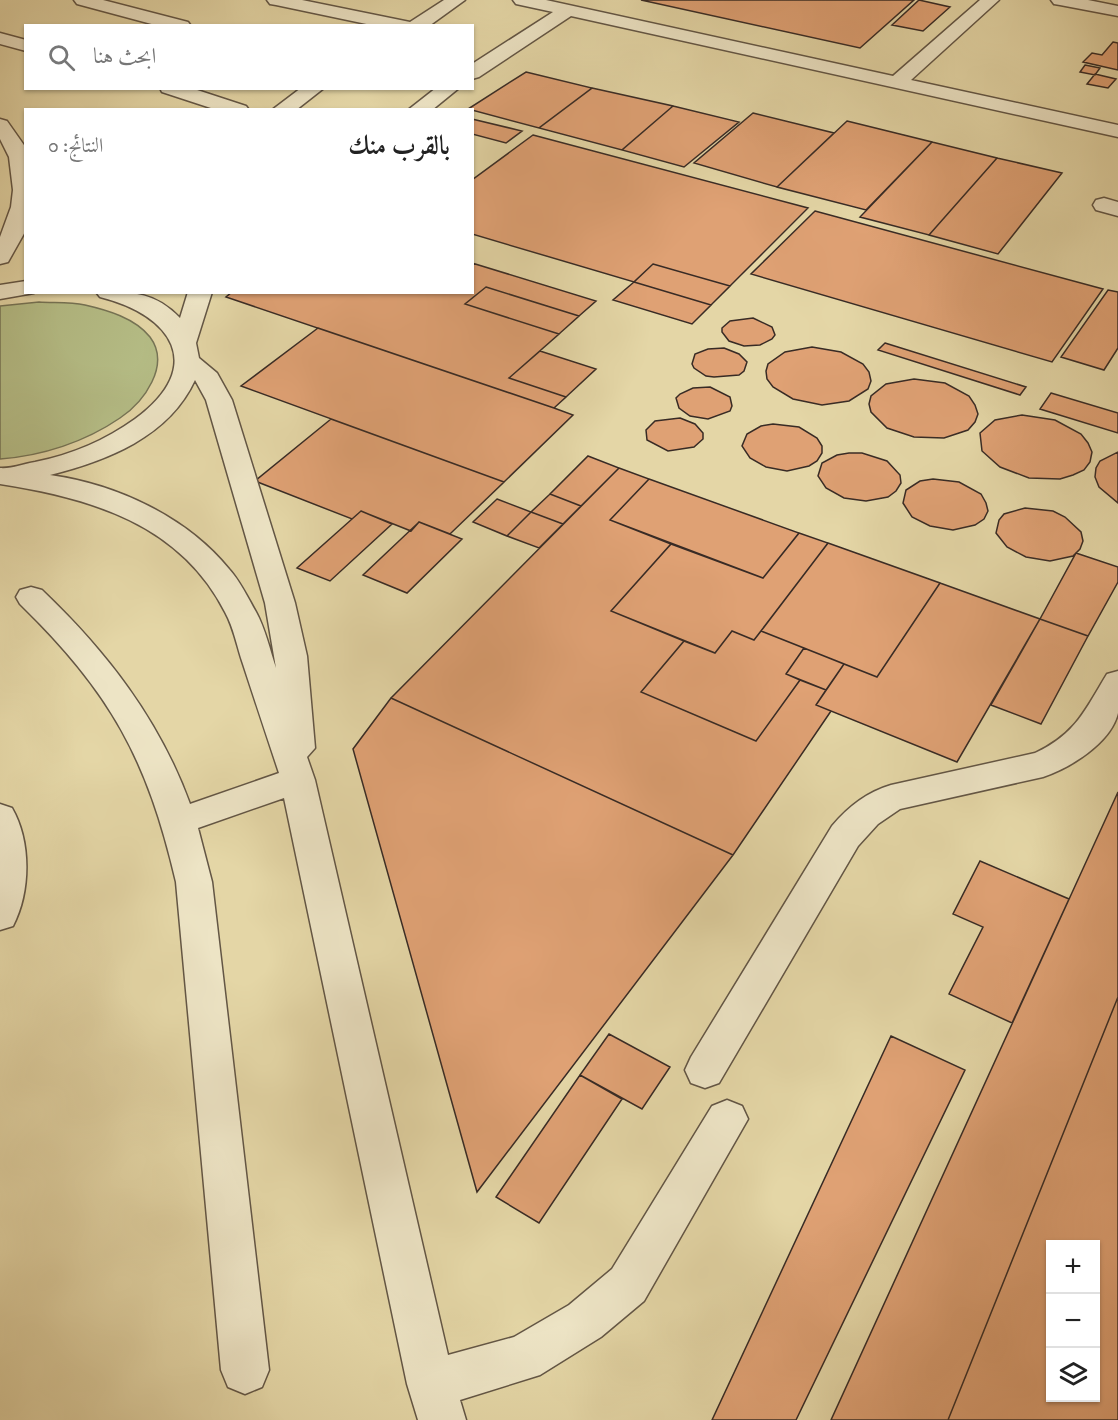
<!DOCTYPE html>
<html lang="ar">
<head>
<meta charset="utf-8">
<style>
  :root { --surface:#fff; --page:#f2f2f2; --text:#222; --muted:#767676; --line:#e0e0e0 }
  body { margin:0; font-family:"IM FELL DW Pica",Amiri,serif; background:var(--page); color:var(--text); direction:rtl }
  .controls { position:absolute; right:18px; bottom:18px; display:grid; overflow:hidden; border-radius:0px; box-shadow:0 2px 4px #0004 }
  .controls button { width:54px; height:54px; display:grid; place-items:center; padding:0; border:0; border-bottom:2px solid var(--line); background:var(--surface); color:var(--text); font:30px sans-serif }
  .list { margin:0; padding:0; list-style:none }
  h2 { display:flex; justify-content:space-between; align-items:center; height:78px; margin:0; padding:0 24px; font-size:26px }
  h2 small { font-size:20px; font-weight:400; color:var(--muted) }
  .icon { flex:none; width:33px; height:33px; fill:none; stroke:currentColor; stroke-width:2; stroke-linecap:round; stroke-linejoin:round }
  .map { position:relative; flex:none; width:1118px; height:1420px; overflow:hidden; direction:ltr }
  .search { position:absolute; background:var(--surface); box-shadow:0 2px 4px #0004; left:24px; top:24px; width:450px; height:66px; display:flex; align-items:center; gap:15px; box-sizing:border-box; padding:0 21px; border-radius:0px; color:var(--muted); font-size:22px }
  .panel { position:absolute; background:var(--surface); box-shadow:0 2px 4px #0004; left:24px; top:108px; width:450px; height:186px; border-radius:0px; direction:rtl }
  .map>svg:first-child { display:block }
  .green { fill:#b5bd86; stroke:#767456; stroke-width:1.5 }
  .building { fill:#dfa174; stroke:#382b25; stroke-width:1.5; fill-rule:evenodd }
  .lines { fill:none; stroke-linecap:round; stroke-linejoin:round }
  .minor-casing { stroke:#635645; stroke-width:3 }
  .minor { fill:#ede4c5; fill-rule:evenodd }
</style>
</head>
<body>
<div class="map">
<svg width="1118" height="1420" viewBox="0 0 1118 1420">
  <rect width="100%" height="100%" fill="#e4d6a6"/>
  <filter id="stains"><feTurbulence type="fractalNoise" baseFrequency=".00333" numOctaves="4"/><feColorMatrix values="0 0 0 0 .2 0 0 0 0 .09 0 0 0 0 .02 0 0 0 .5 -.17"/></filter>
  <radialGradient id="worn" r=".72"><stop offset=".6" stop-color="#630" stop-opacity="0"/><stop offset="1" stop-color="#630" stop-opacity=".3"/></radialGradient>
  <path class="green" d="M39 302C54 303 70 302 85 305 107 310 135 318 150 337 171 365 144 402 120 418 85 442 42 456 0 459V306Z"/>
  <path class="building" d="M641 0H914L860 48Z
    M919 0 950 7 923 31 892 25Z
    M1113 42 1118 43V70L1083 62 1092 53 1102 55Z
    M1085 65 1100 68 1095 75 1080 72Z
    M526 72 592 88 539 128 468 109Z
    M1095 74 1116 79 1108 88 1087 84Z
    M592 88 673 106 622 150 539 128Z
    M673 106 739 122 684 167 622 150Z
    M753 113 834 133 777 187 694 163Z
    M472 119 522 131 506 143 472 134Z
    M847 121 932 142 866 210 777 187Z
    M533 135 808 208 730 286 653 264 634 282 472 234V180Z
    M932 142 997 158 929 235 860 217Z
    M997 158 1062 173 998 254 929 235Z
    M815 211 1103 289 1052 362 751 274Z
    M472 263 596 301 579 316 486 287 465 304 559 334 509 378 566 397 554 408 226 297 232 292H472Z
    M653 264 730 286 711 305 634 282Z
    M634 282 711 305 692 324 613 300Z
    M486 287 579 316 559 334 465 304Z
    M1108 290 1118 292V348L1104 370 1061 357Z
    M753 318 772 327 775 335 772 339 760 345 744 346 729 341 722 332V328L730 321Z
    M318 328 554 408 573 415 504 482 241 386Z
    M885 343 1026 387 1020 395 878 350Z
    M812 347 841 352 863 364 869 372 871 381 868 389 849 401 822 405 793 399 773 387 767 379 766 371 768 364 785 352Z
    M724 348 739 354 747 362 744 371 739 375 714 377 706 376 694 368 692 364 695 354 708 349Z
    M540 351 596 369 566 397 509 378Z
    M914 379 945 383 969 396 975 405 978 414 975 422 968 430 944 438 914 437 887 428 871 412 869 404 871 396 886 384Z
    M710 387 730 397 732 406 730 411 708 419 690 416 679 408 676 398 680 394 693 388Z
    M1051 393 1118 413V433L1040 409Z
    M1022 415 1055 420 1081 434 1088 443 1092 452 1090 462 1084 470 1073 475 1060 479 1029 478 1000 467 982 451 980 433 995 420Z
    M680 418 695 424 703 433V439L694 447 668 451 647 440 646 430 655 421Z
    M331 419 504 482 450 534 419 522 411 531 361 511 352 519 255 481Z
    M773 424 799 427 817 438 822 446V453L817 461 809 466 787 471 766 467 750 458 742 446 747 434 761 426Z
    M1118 452V503L1099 487 1095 477 1096 468 1100 461Z
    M849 453H862L887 461 900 475 901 483 896 491 888 497 866 501 844 498 826 488 818 476 822 463 837 455Z
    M588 456 619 468 581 506 550 494Z
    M619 468 649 479 610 520 671 544 611 611 684 641 641 692 756 741 800 680 826 690 816 705 831 711 733 855 391 698Z
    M649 479 799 533 763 578 610 520Z
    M933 479 959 482 981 494 986 503 988 511 984 519 975 525 953 530 930 526 912 517 903 503 906 490 920 481Z
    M550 494 581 506 563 524 531 512Z
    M497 499 531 512 507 536 473 522Z
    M1025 508 1053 511 1065 517 1081 532 1083 541 1080 549 1073 556 1050 561 1026 557 1007 547 996 533 999 520 1004 514Z
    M361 511 392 524 330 581 297 568Z
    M531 512 563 524 539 548 507 536Z
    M419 522 462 539 407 593 363 575Z
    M799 533 828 543 754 640 732 631 715 653 611 611 671 544 763 578Z
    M828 543 940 583 877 677 761 631Z
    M1076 553 1118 567V582L1088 636 1040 619Z
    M940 583 1040 619 957 762 816 705 844 664 877 677Z
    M1040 619 1088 636 1041 724 991 705Z
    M732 631 754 640 761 631 804 648 786 674 800 680 756 741 641 692 684 641 715 653Z
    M804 648 844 664 826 690 786 674Z
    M391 698 733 855 477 1192 353 749Z
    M1118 792V997L948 1420H831Z
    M980 861 1069 899 1012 1023 949 994 983 927 953 914Z
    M1118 997V1420H948ZM1050 1244H1096V1398H1050Z
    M609 1034 670 1067 642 1109 580 1075Z
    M891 1036 965 1070 796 1420H712Z
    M580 1075 622 1099 539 1223 496 1197Z"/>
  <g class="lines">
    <defs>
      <path id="minor" d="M74 0H103L188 22 191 26H159L77 4Z
        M267 0H302L410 22 444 0H465L429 26H376L276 5 270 4Z
        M513 0H546L893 76 980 0H999L911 80 1118 125V137L571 16 479 77 472 79V64L553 12 516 4Z
        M1051 0H1088L1118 6V16L1060 5 1054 4Z
        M0 33 26 40V51L0 44Z
        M160 88H191L246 106 249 110H217L162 92Z
        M301 88H324L296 110H272Z
        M436 88H459L432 110H408Z
        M0 119 7 121 26 148V230L8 262 0 264V237L11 207 13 190 9 157 0 139Z
        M1104 198 1118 202V216L1096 210 1093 205 1096 200Z
        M26 281V292L34 293 0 299V285Z
        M96 292C131 292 154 291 180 318L188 292H212L196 343 199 358 217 373 232 400 295 603 307 656 315 748 307 757 315 780 448 1355 514 1337 569 1305 612 1269 712 1106 727 1100 742 1106 748 1119 644 1301 601 1337 540 1375 460 1400 466 1420H418L407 1384 284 798 198 828 212 882 269 1370 262 1387 245 1394 228 1387 221 1370 176 882C147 758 111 693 20 604L16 597 20 590 31 587 42 590C106 651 159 719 190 804L279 773C267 737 255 701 243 664 237 647 234 628 225 612 180 524 91 498 0 484V468C11 469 23 464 35 462 71 455 106 440 135 419 207 366 172 315 100 297ZM195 380 206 400 265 603 276 668C270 650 265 628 256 612 248 598 240 581 229 569 187 517 116 484 50 475 106 461 169 437 195 380Z
        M1118 671C1118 684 1118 700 1118 713 1111 743 1070 768 1043 777L900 809 878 824 858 846 719 1083 705 1088 691 1083 685 1070 691 1057 832 826C848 807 867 792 891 785L1035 753C1076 734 1085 710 1107 674Z
        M0 804 12 808C31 841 31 891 13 926L0 930Z"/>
    </defs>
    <use href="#minor" class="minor-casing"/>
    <use href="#minor" class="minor"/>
  </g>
  <rect width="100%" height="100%" filter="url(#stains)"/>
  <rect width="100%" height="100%" fill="url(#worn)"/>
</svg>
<div class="controls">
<button>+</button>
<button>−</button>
<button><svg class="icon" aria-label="layers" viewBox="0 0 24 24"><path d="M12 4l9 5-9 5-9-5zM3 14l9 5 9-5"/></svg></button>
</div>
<div class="search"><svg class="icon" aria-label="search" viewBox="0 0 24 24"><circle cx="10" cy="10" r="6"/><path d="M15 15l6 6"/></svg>ابحث هنا</div>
<section class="panel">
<h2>بالقرب منك<small>النتائج: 0</small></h2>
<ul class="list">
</ul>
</section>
</div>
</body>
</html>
